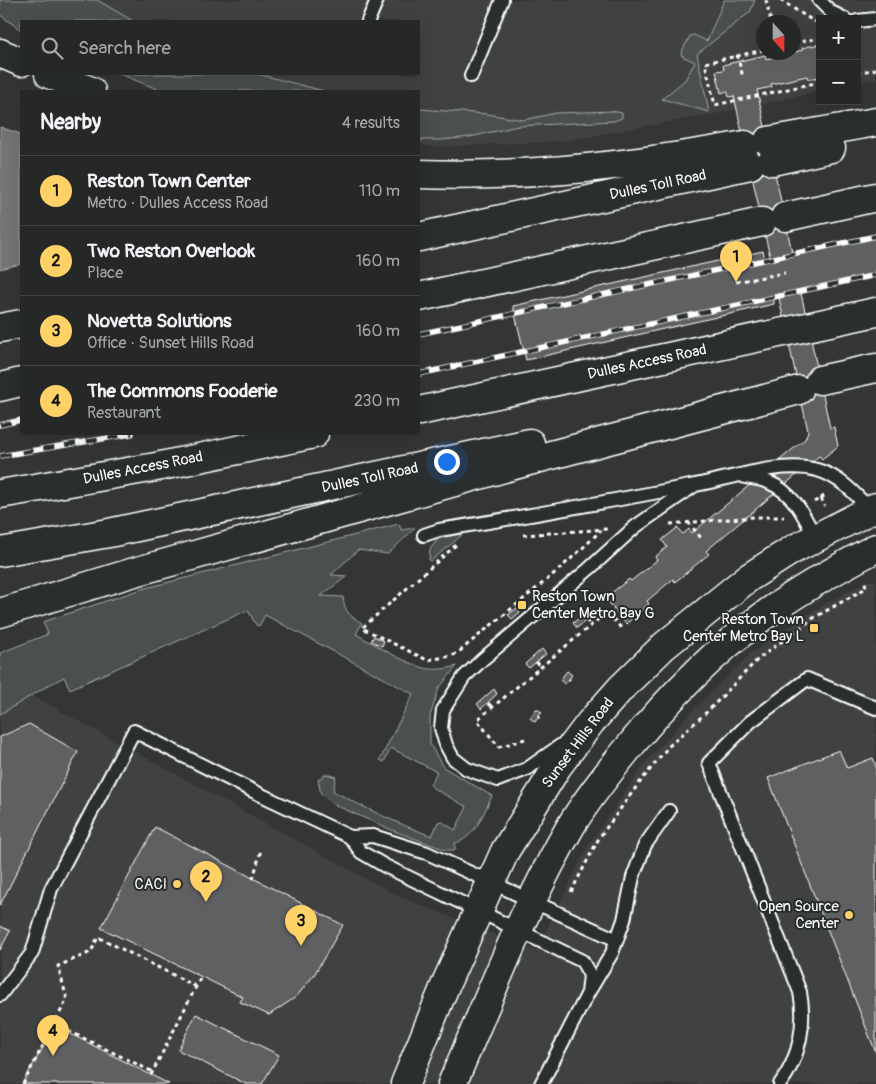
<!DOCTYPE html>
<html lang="en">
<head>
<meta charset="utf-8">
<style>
  :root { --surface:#262828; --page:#323434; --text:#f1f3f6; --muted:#a4a6a8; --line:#424445; --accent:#ffd166 }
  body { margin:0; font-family:Pangolin,sans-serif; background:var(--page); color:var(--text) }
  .controls { position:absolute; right:15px; top:15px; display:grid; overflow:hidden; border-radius:0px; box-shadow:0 5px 20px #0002 }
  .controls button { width:45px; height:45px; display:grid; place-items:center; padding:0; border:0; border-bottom:1px solid var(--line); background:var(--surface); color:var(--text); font:25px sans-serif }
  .compass { position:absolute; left:756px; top:15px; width:45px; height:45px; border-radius:50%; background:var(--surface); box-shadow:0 5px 20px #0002; rotate:159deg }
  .you { position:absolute; left:446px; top:461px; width:18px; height:18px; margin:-12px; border:4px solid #fff; border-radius:50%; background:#1a73e8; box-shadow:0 0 0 8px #1a73e833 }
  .badge { display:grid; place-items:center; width:32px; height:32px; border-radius:50%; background:var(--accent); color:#111; font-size:16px; font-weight:700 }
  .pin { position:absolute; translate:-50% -41px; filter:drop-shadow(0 1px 2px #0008) }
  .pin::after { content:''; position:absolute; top:26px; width:18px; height:15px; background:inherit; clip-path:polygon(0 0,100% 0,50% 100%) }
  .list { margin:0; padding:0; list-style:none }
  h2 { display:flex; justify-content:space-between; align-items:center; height:65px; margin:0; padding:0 20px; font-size:21px }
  h2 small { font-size:16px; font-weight:400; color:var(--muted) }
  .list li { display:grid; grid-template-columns:32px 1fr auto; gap:15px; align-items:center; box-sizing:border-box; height:70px; padding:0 20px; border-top:1px solid var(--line) }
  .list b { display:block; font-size:19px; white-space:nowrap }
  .list p { margin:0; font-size:16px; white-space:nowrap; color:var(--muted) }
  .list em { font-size:16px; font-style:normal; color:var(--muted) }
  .icon { flex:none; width:28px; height:28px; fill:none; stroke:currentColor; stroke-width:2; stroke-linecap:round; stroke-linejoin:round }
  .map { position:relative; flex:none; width:876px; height:1084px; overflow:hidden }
  .search { position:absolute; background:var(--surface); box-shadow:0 5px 20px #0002; left:20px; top:20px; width:400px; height:55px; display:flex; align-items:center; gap:12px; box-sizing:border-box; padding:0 18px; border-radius:0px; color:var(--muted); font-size:19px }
  .panel { position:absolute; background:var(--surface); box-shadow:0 5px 20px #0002; left:20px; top:90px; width:400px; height:345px; border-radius:0px }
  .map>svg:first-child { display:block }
  .built { fill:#404243; fill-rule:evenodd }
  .green { fill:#4c4f50; stroke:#a6a7a8 }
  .water { fill:#737576; stroke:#abacad }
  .building { fill:#5f6162; stroke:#fff }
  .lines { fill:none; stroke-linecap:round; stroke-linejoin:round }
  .lane-casing { stroke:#fff; stroke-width:16 }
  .secondary-casing { stroke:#fff; stroke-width:31 }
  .highway-casing { stroke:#fff; stroke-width:31 }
  .path { stroke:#fff; stroke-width:3; stroke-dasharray:4 4; stroke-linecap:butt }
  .lane { stroke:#2a2d2e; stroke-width:12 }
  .secondary { stroke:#2a2d2e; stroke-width:28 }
  .highway { stroke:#2a2d2e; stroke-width:28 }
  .rail-casing { stroke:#fff; stroke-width:5.5 }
  .rail { stroke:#2a2d2e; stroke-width:4; stroke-dasharray:11; stroke-linecap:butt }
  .poi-dot { fill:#ffd166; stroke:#2a2d2e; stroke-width:2 }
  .labels { text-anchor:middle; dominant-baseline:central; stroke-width:4; stroke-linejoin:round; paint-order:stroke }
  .street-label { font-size:15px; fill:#fff; stroke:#2a2d2e }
  .poi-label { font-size:15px; fill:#fff; stroke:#2a2d2e; text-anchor:end }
</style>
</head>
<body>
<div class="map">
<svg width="876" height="1084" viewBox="0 0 876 1084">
  <rect width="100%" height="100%" fill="#333536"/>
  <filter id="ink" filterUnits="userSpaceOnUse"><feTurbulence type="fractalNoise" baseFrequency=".02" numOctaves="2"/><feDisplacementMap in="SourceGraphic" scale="10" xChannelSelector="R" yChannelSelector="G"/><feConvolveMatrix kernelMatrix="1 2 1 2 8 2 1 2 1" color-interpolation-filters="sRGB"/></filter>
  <g filter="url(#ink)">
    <path class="built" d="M0 0H876V79L857 83V19H820V91L725 112 564 141 435 147 419 145V91H185L142 74H419V21H22ZM764 22H794V52H764Z
      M870 580 876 581V1084H0V702L24 691 400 897 536 951 588 846 645 763 694 709 751 653 814 610Z"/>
    <path class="green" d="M0 0H97L133 21H21V30L0 15Z
      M724 0H755L750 12 697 54 709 112 662 99 685 80 695 62 682 56 681 53 690 36 694 35 707 41Z
      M120 74H258L324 91H162Z
      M419 109 487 114 524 120 556 113 612 111 622 113V118L614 121 518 126 470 137 441 140H419Z
      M399 524 401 530 415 528 388 554 358 550 331 575 347 576 321 596 343 597C345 613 349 615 362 623L356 634C374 644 411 667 430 669 440 670 449 668 457 666L439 688 430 716V744L443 767 492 796C484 812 475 839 455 843V850H446L394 831 337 806 321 794 318 780 326 774 336 777 333 791C365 808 398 824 432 836L438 822 441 821 455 830 467 807 433 788 430 784 437 772 391 748 384 762 380 760 413 694 265 615 259 626 256 625 248 610 70 689 64 677C42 688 22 702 0 714V653L48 634 43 622 142 589Z
      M460 534 461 536 431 561 429 560 430 549 438 539Z"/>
    <path class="water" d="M0 127 21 134V264L0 269Z"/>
    <path class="building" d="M820 44V77L808 79 807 76 771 84 772 87 757 90 792 252 770 257 734 96 729 97 727 91 721 93 716 71 724 70 723 65 765 55 766 59 803 50 802 48Z
      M876 234V276L774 298V304L526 360 513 306 763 251 765 258Z
      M801 293 830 428 834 427 838 446 822 459 819 456 706 551 709 554 675 582 673 579 647 601 649 604 626 624 605 598 629 579 631 581 657 560 655 557 667 547 662 540 677 528 683 534 689 529 692 533 805 439 808 431 779 298Z
      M517 608 520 612 512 619 508 615Z
      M591 609 595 613 577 628 573 623Z
      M374 636 384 641 382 646 371 641Z
      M542 649 546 654 529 668 525 664Z
      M567 671 572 675 565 684 560 680Z
      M494 689 497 694 481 709 477 704Z
      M536 709 542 712 535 722 530 718Z
      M29 724 78 752 0 905V737Z
      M839 750 847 768 873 758 876 766V1053L768 778Z
      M155 827 343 925 314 975 296 997 269 1015 240 1002 243 997 101 928Z
      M0 926 10 931 0 950Z
      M196 1014 279 1055 262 1084H246L178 1050Z
      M55 1026 151 1075 169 1084H22Z"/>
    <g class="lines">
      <defs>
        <path id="lane" d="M819 0 831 12 845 19
          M368 21 377 0
          M857 21 876 19
          M471 76 502 0
          M745 477C753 478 761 479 768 482 793 492 804 515 815 537
          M424 535 439 530C523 517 606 502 690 486 727 480 780 460 817 470 839 476 856 494 871 511
          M564 743 527 769 498 780 467 769 453 758 446 745 441 728 443 710 464 677 483 659 590 568 635 527 695 485
          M350 837 373 836 427 853 617 940
          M0 995 32 953 51 889 134 731 253 791 350 837 361 852 385 866 582 961 590 975 588 993
          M541 1084 588 993 612 953 624 920 633 877 645 845 669 811
          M780 1084C800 1057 806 1024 800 992L709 763 750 722 807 679 876 708"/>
        <path id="secondary" d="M405 1084 447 981 505 851 557 767 590 723 621 688 664 646 748 578 792 550 876 507
          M452 1084C490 997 524 906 572 824 588 798 607 774 626 751 667 700 715 650 769 612 803 588 840 567 876 548"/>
        <path id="highway" d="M0 53 21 62
          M49 74 91 91
          M768 141 876 122
          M772 161 831 148
          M419 174C528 178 638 165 745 145
          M785 217 876 197
          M419 237 750 165
          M419 297 762 222
          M0 328 21 324
          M820 380 876 368
          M0 387 21 382
          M419 411 876 312
          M0 494 156 467 314 434
          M0 552 109 533 530 443
          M0 613 131 573 536 459 799 390"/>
      </defs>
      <use href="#lane" class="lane-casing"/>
      <use href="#secondary" class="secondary-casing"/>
      <use href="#highway" class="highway-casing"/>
      <path class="path" d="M766 0 771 22
        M780 0 815 22
        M794 43 820 38
        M764 50 705 63 715 105 820 82
        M737 55 743 77
        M857 73 876 69
        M736 282 785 273
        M821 498 825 506
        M814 502 826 495
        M688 522 702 539
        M670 524 754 517H784
        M523 535 607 529
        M456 545 362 628 427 660 452 656 460 651C507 611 558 574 601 530
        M610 615 615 611
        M586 620 591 625
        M536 662 541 666
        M569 679 570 680
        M488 703 492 707
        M538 717H540
        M525 739 499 747 477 720 607 612 622 629
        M253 879 261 850
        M571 892 599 838 637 786 668 747 709 710 758 659 812 619 866 588 865 582
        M54 1024 153 1072
        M151 1075 201 977
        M23 1084 67 999 58 966 91 952 98 937 197 987"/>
      <use href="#lane" class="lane"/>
      <use href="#secondary" class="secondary"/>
      <use href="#highway" class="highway"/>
      <defs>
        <path id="rail" d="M419 334 876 236
          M419 374 876 275
          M0 425 21 420
          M0 456 132 434"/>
      </defs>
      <use href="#rail" class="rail-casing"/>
      <use href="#rail" class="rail"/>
    </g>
  </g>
  <g class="poi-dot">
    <rect x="517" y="600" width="10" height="10" rx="2.5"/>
    <rect x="809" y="623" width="10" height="10" rx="2.5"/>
    <circle cx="177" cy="884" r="5"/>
    <circle cx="849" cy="915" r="5"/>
  </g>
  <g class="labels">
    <g class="street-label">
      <text transform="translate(658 185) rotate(-12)">Dulles Toll Road</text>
      <text transform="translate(647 362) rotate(-12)">Dulles Access Road</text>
      <text transform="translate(143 468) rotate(-11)">Dulles Access Road</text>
      <text transform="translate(370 478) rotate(-12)">Dulles Toll Road</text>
      <text transform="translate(578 743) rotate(-53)">Sunset Hills Road</text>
    </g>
    <g class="poi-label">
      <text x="532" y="596" text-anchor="start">Reston Town<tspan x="532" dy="17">Center Metro Bay G</tspan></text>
      <text x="804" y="619">Reston Town<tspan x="804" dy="17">Center Metro Bay L</tspan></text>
      <text x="167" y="884">CACI</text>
      <text x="839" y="906">Open Source<tspan x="839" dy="17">Center</tspan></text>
    </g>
  </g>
</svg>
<div class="controls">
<button>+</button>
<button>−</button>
</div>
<svg class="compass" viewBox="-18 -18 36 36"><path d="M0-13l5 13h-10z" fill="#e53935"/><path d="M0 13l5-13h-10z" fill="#a4a6a8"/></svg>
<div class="you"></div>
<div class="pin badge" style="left:736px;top:282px">1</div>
<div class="pin badge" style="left:206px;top:902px">2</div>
<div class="pin badge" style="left:301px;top:946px">3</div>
<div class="pin badge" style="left:53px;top:1056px">4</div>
<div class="search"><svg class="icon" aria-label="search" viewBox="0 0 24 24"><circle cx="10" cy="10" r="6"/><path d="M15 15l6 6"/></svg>Search here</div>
<section class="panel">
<h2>Nearby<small>4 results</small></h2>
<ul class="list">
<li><span class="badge">1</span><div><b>Reston Town Center</b><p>Metro · Dulles Access Road</p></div><em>110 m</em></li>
<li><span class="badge">2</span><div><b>Two Reston Overlook</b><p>Place</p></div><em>160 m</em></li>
<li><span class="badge">3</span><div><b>Novetta Solutions</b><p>Office · Sunset Hills Road</p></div><em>160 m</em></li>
<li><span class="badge">4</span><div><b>The Commons Fooderie</b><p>Restaurant</p></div><em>230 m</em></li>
</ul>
</section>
</div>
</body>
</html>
